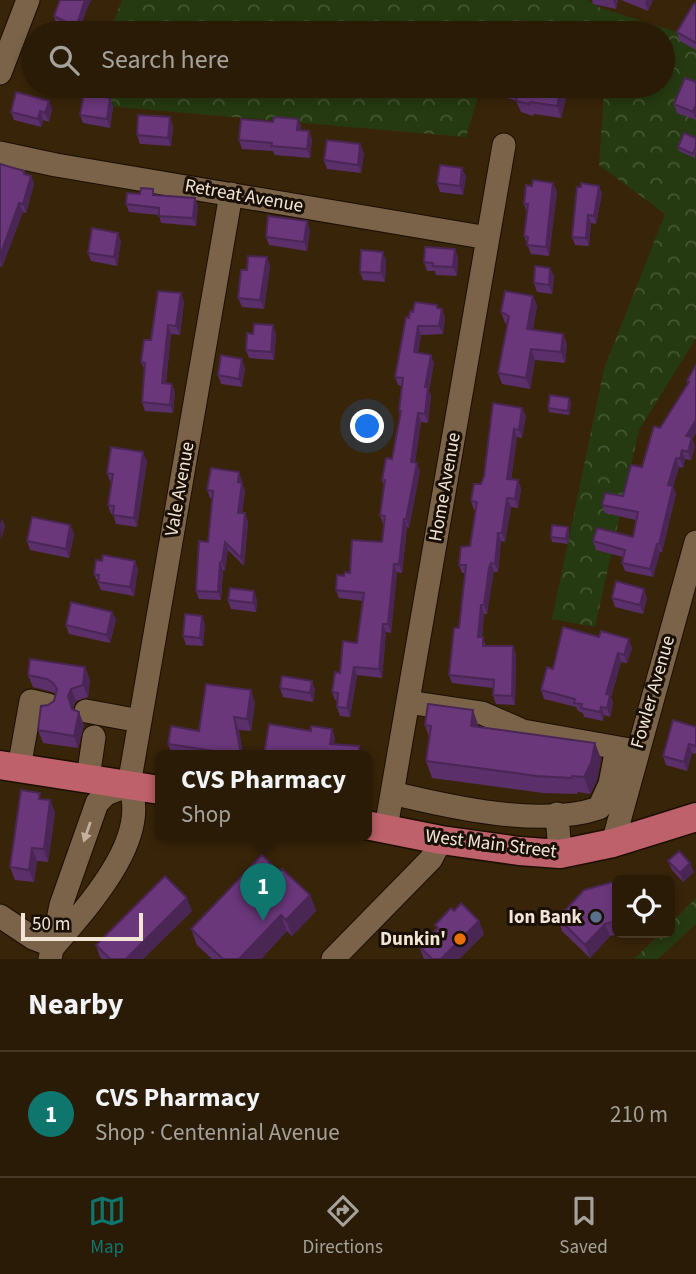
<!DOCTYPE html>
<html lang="en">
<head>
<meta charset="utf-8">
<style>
  :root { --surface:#2a1b07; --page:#362815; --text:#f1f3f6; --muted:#a5a19b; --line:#463928; --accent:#0f766e }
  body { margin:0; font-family:"Source Sans 3",sans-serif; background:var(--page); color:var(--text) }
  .controls { position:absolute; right:21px; bottom:21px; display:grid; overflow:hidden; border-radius:10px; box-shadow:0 4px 10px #0003 }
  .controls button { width:63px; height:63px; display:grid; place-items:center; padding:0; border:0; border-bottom:2px solid var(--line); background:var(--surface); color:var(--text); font:35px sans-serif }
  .scale { position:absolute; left:21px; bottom:18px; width:122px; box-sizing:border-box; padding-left:7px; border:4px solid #f3e5d6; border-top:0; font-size:19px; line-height:24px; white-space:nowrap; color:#f3e5d6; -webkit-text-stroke:5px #190f05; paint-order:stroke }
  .you { position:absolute; left:368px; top:427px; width:24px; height:24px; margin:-18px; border:5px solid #fff; border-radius:50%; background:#1a73e8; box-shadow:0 0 0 10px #1a73e833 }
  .badge { display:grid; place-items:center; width:46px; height:46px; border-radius:50%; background:var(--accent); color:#fff; font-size:23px; font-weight:700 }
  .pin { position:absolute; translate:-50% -58px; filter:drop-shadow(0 2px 4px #0008) }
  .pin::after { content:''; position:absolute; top:37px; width:24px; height:21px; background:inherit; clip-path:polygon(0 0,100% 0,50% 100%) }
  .popup { position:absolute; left:155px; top:750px; width:217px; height:91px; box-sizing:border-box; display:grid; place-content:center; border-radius:10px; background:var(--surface); filter:drop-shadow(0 2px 5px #0005); font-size:23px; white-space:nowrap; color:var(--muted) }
  .popup b { font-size:26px; color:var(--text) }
  .popup::after { content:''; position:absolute; left:50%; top:100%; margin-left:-14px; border:14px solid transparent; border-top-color:var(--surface) }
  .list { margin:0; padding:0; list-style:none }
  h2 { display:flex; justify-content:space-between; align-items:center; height:91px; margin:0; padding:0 28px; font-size:30px }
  h2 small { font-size:23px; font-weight:400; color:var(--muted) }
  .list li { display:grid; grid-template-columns:46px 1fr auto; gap:21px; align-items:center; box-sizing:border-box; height:126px; padding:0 28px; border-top:2px solid var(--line) }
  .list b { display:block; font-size:26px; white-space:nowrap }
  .list p { margin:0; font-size:23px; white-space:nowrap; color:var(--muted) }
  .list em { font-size:23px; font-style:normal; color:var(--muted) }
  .icon { flex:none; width:38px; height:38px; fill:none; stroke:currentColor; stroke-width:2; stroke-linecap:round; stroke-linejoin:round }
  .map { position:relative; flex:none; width:696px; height:959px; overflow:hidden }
  .search { position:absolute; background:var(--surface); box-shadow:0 4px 10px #0003; left:21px; right:21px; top:21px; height:77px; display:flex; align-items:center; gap:18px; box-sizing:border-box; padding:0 24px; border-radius:38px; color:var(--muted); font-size:26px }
  .sheet { height:217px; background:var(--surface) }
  nav { display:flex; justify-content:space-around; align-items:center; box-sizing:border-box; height:98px; border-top:2px solid var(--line); background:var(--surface); font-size:19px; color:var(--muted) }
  nav a { display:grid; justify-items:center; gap:4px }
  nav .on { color:var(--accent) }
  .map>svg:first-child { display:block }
  .forest { fill:url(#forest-crowns) }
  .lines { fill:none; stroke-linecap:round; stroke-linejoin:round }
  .minor-casing { stroke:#1c0e00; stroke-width:25 }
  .major-casing { stroke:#1c0e00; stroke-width:31 }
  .minor { stroke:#7a6348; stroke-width:23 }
  .major { stroke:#be616a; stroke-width:28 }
  .wall { fill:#5b2f69 }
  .shaded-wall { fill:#4a2655 }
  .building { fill:#6a377a; stroke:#4a2655; stroke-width:2 }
  .oneway { fill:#c3b19d }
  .service-dot { fill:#5c6f8a; stroke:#190f05; stroke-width:2.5 }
  .food-dot { fill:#e8710a; stroke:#190f05; stroke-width:2.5 }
  .labels { text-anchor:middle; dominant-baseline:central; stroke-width:6; stroke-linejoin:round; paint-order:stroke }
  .street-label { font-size:19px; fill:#f3e5d6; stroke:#190f05 }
  .poi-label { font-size:19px; font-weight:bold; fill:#f3e5d6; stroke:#190f05; text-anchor:end }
</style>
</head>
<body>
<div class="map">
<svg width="696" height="959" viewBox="0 0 696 959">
  <defs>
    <pattern id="forest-crowns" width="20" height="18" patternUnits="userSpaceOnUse" patternTransform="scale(1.75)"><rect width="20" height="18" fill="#263a11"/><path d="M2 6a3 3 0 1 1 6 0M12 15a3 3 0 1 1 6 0" fill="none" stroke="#465633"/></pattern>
  </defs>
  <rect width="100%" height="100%" fill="#382409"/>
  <path class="forest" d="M122 0H587L601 8 696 38V338L639 430 595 627 552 619 604 369 665 214 599 165 604 92 573 86H663V33H109Z
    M90 86H481L466 137 83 104Z
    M696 898V924L658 959H634L661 933H670V924Z"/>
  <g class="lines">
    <defs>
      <path id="minor" d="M0 73 28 0
        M0 153 56 165 488 238
        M408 702 482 713 523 731 630 750
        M86 711 140 721
        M19 768 31 701 48 705
        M88 778 94 737
        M129 785 231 194
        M392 793C450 807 541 828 599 808L610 784 617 748
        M557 814 560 854
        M386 828 504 145
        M613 843 696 542
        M0 916 33 938 54 946
        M55 945C87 907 152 838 129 785
        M50 959 61 905 97 803 106 794 129 785
        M333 959 431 859 441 840"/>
      <path id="major" d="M0 765 160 790
        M366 825 441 840 519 851 560 854 613 843 696 817"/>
    </defs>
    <use href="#minor" class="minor-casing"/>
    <use href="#major" class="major-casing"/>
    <use href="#minor" class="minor"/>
    <use href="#major" class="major"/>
  </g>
  <path class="wall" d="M592 0H618L616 9 593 4Z
    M621 0H653L648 11Z
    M696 4V50L680 41 677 32Z
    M85 14 79 33H75L57 25 54 16Z
    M33 54V76H32L29 67Z
    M685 78 696 120 677 113 674 104Z
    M499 86 567 94 561 118 534 114 533 116 521 112 516 101 504 97Z
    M113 107 110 128 83 123 80 115Z
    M52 109 49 122 43 120 41 127 14 120 11 112Z
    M298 119 301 127V130L312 139 310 158 275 155 273 151 242 149 239 140 273 122Z
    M173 126 171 146 140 144 137 135Z
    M696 138 695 158 679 151 678 147Z
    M364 153 361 173 327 169 324 160Z
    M0 164 24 171 26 174 31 176 34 184 26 213 23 212 2 267 0 266Z
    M466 176 463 195 440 192 437 183Z
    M557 191 549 256 531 254 524 236 527 213 524 204Z
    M602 193 596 224 591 223 589 246 575 245 572 237Z
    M156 195 195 198 198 206 196 226 161 223 159 215 129 212 126 204Z
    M310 230 307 251 269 245 266 237Z
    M121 241 117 266 91 261 88 253Z
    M455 249 458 258 457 276 436 275 435 271H427L424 262Z
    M267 257 270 266 264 309 242 307 238 298 247 270Z
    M386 260 385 282 363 280 360 272Z
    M554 276 552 294 537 292 534 283Z
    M181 293 184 302 180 335 171 334 166 383 175 392 173 413 145 411 142 402 145 371 141 362 151 340Z
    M533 296 537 306 533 329 563 334 567 344 565 363 535 360 530 389 502 384 498 373 507 324 505 323 501 312Z
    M437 305 445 318 443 334 421 335 418 352 434 363 429 391 431 396 428 423 421 422 415 462 420 471 409 528 407 527 402 573 397 572 391 633 386 632 382 678 357 675 350 717 340 716 337 707 338 700H335L332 692 340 673 357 643 363 601 339 598 336 590 344 576 350 573 382 542 384 524H383L380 515 384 486 382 480 392 459 400 415 399 411 402 386 398 385 395 377 409 318 413 312Z
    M273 325 276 334 274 360 249 358 246 350 253 334Z
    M696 365V433L692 439 695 446 691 460 685 459 683 468 679 467 673 487 676 494 662 552H660L653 577 625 571 622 563 623 557 596 550 593 541 633 537 636 520 605 513 602 505 623 496 642 467 660 428 688 384 687 381Z
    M245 368 242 387 221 384 218 375Z
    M569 398 571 403 569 415 549 412 548 408Z
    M493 403 526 416 522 438 517 437 511 480H518L521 489 518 508 511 507 505 542 501 541 498 572H494L492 576 487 614H484L482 637 486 646H513L516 655 515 705 496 704 493 695V688L452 683 449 675 459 628 465 573H462L459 565 470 546 476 510H474L471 501 481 484 484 476Z
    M147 461 137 527 116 524 113 514H111L108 505 112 482 110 481 107 473Z
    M242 480V483L245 491 242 513H245L248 522 244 566 228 550 225 571 223 570 221 600 199 599 196 591 208 542 212 499 210 498 207 490Z
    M70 525 74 534 69 558 30 550 27 541Z
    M568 527 569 531 568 544 552 542 551 537Z
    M138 569 134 596 101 590 94 574Z
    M612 598H647L643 614 615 607Z
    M228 600H257L256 612 231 609Z
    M112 612 116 620 110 643 69 634 66 625Z
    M205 624 203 646 186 645 183 636Z
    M632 648 627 663 621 662 611 697 613 703 610 717 604 715 603 721 584 717 583 713 578 711 576 707 544 699 541 690 553 669Z
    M85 667 90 680 88 697 76 701 72 709 84 725 78 748 43 743 38 730 48 705 54 701 56 694 52 692 33 687 28 675Z
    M280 688 315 689 313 702 283 697Z
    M255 702 251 731 239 730 243 755H172L168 744 199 731Z
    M425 725 479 727 595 743 601 759 597 780 590 794 578 792 577 794 543 793 432 778 426 761 429 737Z
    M696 727V754L692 753 687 771 666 765 663 756Z
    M42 799 50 800 55 813 48 862 37 861 34 882 15 880 10 867Z
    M668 861 694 872 683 882 672 870Z
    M279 872 310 895 316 911 292 936 287 931 261 959H212L197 945 191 929Z
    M617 885V933H624L610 936 590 958 562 931 558 918Z
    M192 911 143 959H102L100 957 96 945Z
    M454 911 484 934 459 959H424L419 946 437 929 435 925Z"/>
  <path class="shaded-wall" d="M85 0H91L85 14 79 33H78L76 27Z
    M613 0H618L616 9Z
    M646 0H653L648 11 645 3Z
    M562 86H564L567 94 561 118 557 106Z
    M110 98 113 107 110 128 107 119Z
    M49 101 52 109 49 122 45 113Z
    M696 104V120L693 112Z
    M40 111 43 120 41 127 38 119Z
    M170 117 173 126 171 146 168 138Z
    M298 119 301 127 300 139 297 130Z
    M309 131 312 139 310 158 307 149Z
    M360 144 364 153 361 173 358 165Z
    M462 168 466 176 463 195 460 186Z
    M31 176 34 184 26 213 23 204Z
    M553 183 557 191 549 256 546 247Z
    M599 186 602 193 596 224 594 216Z
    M195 198 198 206 196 226 193 218Z
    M19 203 23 212 2 267 0 261V256Z
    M588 215 591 223 589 246 586 238Z
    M307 221 310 230 307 251 304 242Z
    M118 233 121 241 117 266 114 257Z
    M455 249 458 258 457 276 453 267Z
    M383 252 386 260 385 282 381 273Z
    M267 257 270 266 264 309 260 300Z
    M550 268 554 276 552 294 549 285Z
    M181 293 184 302 180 335 176 326Z
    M533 296 537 306 531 340 527 329Z
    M442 309 445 318 443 334 439 326Z
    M168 325 171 334 165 391 162 383Z
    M273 325 276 334 274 360 271 352Z
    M418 326 421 335 417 360 414 352Z
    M563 334 567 344 565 363 561 352Z
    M531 349 535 360 530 389 526 378Z
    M431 355 434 363 429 391 431 396 428 423 425 414V387Z
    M242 359 245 368 242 387 239 379Z
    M172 384 175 392 173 413 170 405Z
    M569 398 571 403 569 415 568 411Z
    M522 408 526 416 522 438 519 430Z
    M418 413 421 422 414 470 411 462Z
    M696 420V433L692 438 695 446 691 460 688 452 686 436Z
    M514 429 517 437 510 487 507 479Z
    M682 450 685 459 683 468 680 459Z
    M143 452 147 461 137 527 134 518Z
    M676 458 679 467 673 487 676 494 662 552 659 544 668 485Z
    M417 463 420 471 409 528 406 519Z
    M239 472 242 480 241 490 238 482Z
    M518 480 521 489 518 508 515 499Z
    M242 483 245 491 241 521 238 513Z
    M507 498 511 507 505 542 502 533Z
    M245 513 248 522 244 566 241 558Z
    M2 518 5 526 1 541 0 525Z
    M404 519 407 527 402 573 399 564Z
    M70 525 74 534 69 558 66 549Z
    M568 527 569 531 568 544 566 539Z
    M498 533 501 541 498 572 495 564Z
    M225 542 228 550 225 571 222 562Z
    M657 544 660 552 653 577 650 569Z
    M135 561 138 569 134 596 130 587Z
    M220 562 223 570 221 600 218 592Z
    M491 563 494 572 487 614 484 605Z
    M394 564 397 572 391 633 388 624Z
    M644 589 647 598 643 614 640 605Z
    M254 591 257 600 256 612 253 603Z
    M481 605 484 614 481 645 478 637Z
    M112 612 116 620 110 643 107 635Z
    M202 616 205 624 203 646 200 638Z
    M383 624 386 632 382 678 379 669Z
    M629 639 632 648 627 663 624 655Z
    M513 646 516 655 515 705 512 696Z
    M618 653 621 662 611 697 613 703 610 717 607 708 606 694Z
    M85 667 90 680 88 697 83 685Z
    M354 667 357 675 350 717 347 708Z
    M312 681 315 689 313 702 310 693Z
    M71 689 76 701 72 709 68 696Z
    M251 690 255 702 251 731 247 719Z
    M601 707 604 715 603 721 600 712Z
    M473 710 479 727 471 726Z
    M79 712 84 725 78 748 74 736Z
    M234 717 239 730 243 755H241Z
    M332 729 335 738 333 753 330 744Z
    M595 743 601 759 597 780 590 794 584 777Z
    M689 744 692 753 687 771 684 762Z
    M50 800 55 813 48 862 44 849Z
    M32 848 37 861 34 882 29 870Z
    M690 863 694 872 683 882 680 873Z
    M310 895 316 911 292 936 286 920Z
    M187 898 192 911 143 959H126Z
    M281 915 287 931 261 959H239Z
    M479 921 484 934 459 959H441Z
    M605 924 610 936 590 958 585 945Z"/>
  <path class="building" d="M60 0H85L76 27 54 16Z
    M694 3 696 4V43L677 32Z
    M521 21 538 27 535 33H516Z
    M33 54V69L29 67Z
    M685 78 696 82V104L693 112 674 104Z
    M499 86H562L557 106 530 102 529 104 516 101 519 91Z
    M16 92 49 101 45 113 40 111 38 119 11 112Z
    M84 93 110 98 107 119 80 115Z
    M138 115 170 117 168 138 137 135Z
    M274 117 298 119 297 130 309 131 307 149 271 146 272 143 239 140 241 119 273 122Z
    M684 133 696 138V147L693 154 678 147Z
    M327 140 360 144 358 165 324 160Z
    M0 164 24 171V174L31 176 23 204 19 203 0 256Z
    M440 165 462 168 460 186 437 183Z
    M533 180 553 183 546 247 527 245 528 237 524 236 528 204H524L526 185 532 186Z
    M581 183 599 186 594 216 588 215 586 238 572 237 577 187H581Z
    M141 188 153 189V195L195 198 193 218 159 216V208L126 204 127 193 140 194Z
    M268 216 307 221 304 242 266 237Z
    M92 228 118 233 114 257 88 253Z
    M425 247 455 249 453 267 433 266V263L424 262Z
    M361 250 383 252 381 273 360 272Z
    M248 256 267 257 260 300 238 298 241 270H247Z
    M535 266 550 268 549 285 534 283Z
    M158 291 181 293 176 326 168 325 162 383 172 384 170 405 142 402 145 363 141 362 144 340H151Z
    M505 291 533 296 527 329 563 334 561 352 531 349 526 378 498 373 509 316 501 312Z
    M415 302 437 305V308L442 309 439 326H418L414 352 431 355 425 387H428L425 414 418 413 411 462 417 463 406 519H404L399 564H394L388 624H383L379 669 354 667 347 708 337 707 338 693 332 692 335 672 340 673 343 641 357 643 364 593 336 590 337 575 344 576 345 572 350 573 352 540 382 542 385 516 380 515 385 480H382L386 458 392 459 401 411H399L403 378 395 377 406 317 409 318 410 311 413 312Z
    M254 324 273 325 271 352 246 350 247 333 253 334Z
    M221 355 242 359 239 379 218 375Z
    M696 365V420L686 436 692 437 688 452 682 450 680 459 676 458 668 485 673 486 659 544H657L650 569 622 563 625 550 593 541 597 528 633 537 638 512 602 505 605 493 623 496 631 465 642 467 654 426 660 428 689 382 687 381Z
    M550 395 569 398 568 411 548 408Z
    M493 403 522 408 519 430 514 429 507 479 518 480 515 499 507 498 502 533H498L495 564 491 563 489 568 484 605H481L478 637H483V646H513L512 696 493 695 494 680 449 675 454 628H459L466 565H459L461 547 470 546 477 502 471 501 474 484H481L484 476Z
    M111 447 143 452 134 518 113 515 114 506 108 505 113 474 107 473Z
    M211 468 239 472 238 482 242 483 238 513H245L241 558 225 542 222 562H220L218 592 196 591 199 541 208 542 213 491 207 490Z
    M32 517 70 525 66 549 27 541Z
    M552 525 568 527 566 539 551 537Z
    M103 555 135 561 130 587 98 582 99 575 94 574 96 560 102 561Z
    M616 581 644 589 640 605 612 598Z
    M230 588 254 591 253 603 228 600Z
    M71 602 112 612 107 635 66 625Z
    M185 614 202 616 200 638 183 636Z
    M563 627 599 637 601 631 629 639 624 655 618 653 606 694 610 695 607 708 601 707 600 712 581 708 582 704 574 703 575 699 541 690 547 667 553 669Z
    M30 659 85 667 83 685 71 689 68 696 72 709 79 712 74 736 38 730 41 706 48 705 54 701 57 689 53 683 47 679 28 675Z
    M282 676 312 681 310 693 280 688Z
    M206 684 251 690 247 719 234 717 241 755 168 744 171 726 199 731Z
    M428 704 473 710 471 726 595 743 591 763 584 777 572 776 571 778 537 776 426 761 431 726 425 725Z
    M673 720 696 727V746L689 744 684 762 663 756Z
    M269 724 311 731V726L332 729 330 744 359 746V755L264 754Z
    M21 790 40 793 39 799 50 800 44 849 32 848 29 870 10 867Z
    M679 851 690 863 680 873 668 861Z
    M262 855 279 872 282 869 310 895 286 920 281 915 239 959H223L191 929Z
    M165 876 187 898 126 959H110L96 945Z
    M613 882 614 886 617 885V921L605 924 585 945 558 918 584 890Z
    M461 903 479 921 441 959H432L419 946 438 928 435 925 451 908 454 911Z"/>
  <defs><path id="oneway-solid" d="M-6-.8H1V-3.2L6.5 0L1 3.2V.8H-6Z" transform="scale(1.75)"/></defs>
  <use class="oneway" href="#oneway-solid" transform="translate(87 832) rotate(109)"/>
  <circle class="service-dot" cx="596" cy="917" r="7"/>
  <circle class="food-dot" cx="460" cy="939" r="7"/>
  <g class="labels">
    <g class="street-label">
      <text transform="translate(244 196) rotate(10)">Retreat Avenue</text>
      <text transform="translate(445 487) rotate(-80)">Home Avenue</text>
      <text transform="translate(180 489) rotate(-80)">Vale Avenue</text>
      <text transform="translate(653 692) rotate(-74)">Fowler Avenue</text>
      <text transform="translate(491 844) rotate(7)">West Main Street</text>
    </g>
    <g class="poi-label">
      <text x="582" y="917">Ion Bank</text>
      <text x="446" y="939">Dunkin'</text>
    </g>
  </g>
</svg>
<div class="controls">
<button><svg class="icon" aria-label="locate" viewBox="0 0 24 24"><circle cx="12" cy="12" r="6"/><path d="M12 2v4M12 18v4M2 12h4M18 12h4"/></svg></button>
</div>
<div class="scale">50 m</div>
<div class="you"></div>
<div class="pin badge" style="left:263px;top:921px">1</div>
<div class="popup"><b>CVS Pharmacy</b>Shop</div>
<div class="search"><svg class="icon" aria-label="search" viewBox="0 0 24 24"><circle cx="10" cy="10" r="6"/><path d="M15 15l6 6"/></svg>Search here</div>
</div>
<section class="sheet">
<h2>Nearby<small></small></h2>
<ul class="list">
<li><span class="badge">1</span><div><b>CVS Pharmacy</b><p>Shop · Centennial Avenue</p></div><em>210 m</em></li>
</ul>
</section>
<nav>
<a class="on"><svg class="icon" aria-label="map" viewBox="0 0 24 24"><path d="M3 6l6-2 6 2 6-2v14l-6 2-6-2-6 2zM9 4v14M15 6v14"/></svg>Map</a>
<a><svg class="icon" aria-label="directions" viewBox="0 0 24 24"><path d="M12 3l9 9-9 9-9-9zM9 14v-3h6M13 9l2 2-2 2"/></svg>Directions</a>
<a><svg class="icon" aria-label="saved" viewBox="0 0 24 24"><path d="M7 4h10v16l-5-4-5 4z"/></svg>Saved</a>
</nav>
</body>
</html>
